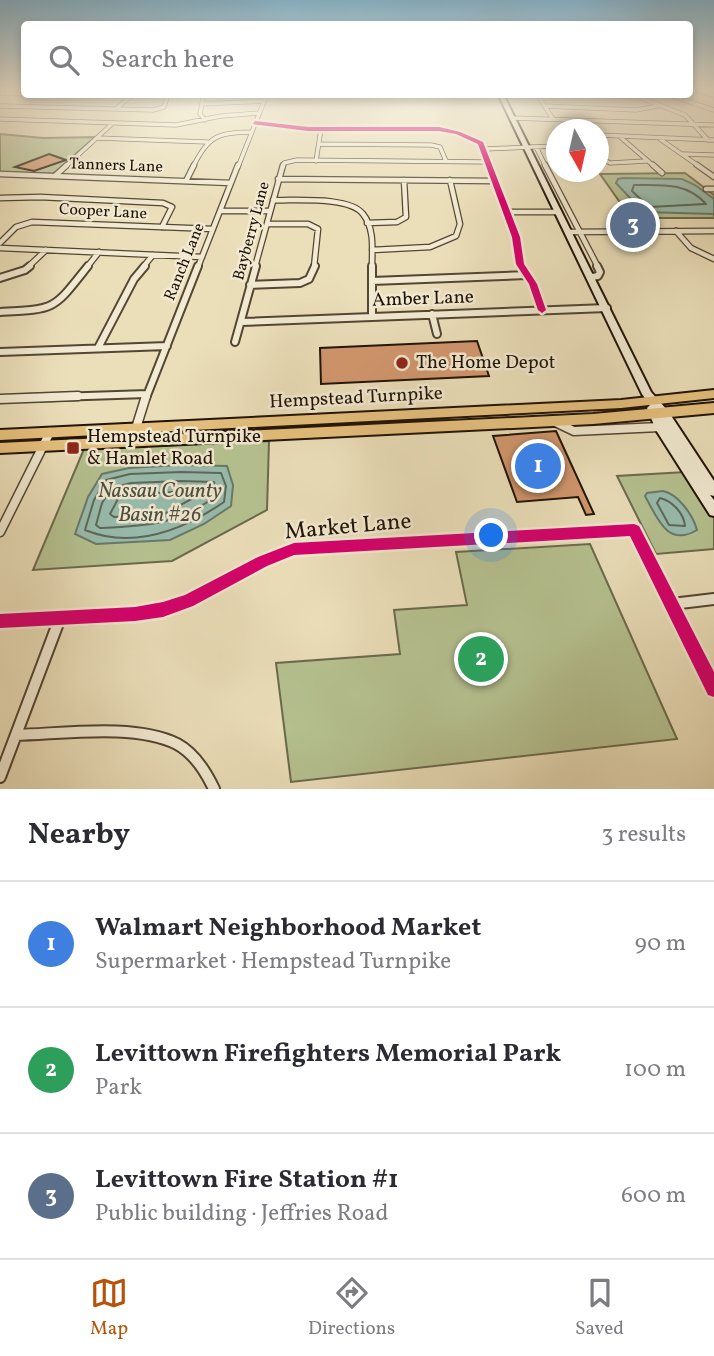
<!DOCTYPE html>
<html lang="en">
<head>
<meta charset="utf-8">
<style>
  :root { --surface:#fff; --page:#f7f7f7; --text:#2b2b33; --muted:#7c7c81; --line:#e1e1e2; --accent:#b45309 }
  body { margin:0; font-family:Vollkorn,serif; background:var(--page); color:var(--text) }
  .compass { position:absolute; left:546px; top:119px; width:63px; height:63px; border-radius:50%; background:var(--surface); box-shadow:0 4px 10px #0003; rotate:172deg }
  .you { position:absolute; left:492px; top:536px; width:24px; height:24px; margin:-18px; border:5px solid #fff; border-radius:50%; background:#1a73e8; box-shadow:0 0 0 10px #1a73e833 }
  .badge { display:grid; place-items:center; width:46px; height:46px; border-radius:50%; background:var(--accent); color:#fff; font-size:23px; font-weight:700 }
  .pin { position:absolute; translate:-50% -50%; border:4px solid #fff; box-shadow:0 2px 7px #0006 }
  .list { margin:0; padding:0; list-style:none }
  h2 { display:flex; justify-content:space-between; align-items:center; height:91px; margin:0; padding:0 28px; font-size:30px }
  h2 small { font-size:23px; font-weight:400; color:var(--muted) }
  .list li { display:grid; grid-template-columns:46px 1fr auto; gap:21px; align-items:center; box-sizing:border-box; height:126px; padding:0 28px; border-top:2px solid var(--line) }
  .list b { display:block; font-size:26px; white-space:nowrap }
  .list p { margin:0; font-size:23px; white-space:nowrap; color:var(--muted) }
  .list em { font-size:23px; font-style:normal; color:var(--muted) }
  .icon { flex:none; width:38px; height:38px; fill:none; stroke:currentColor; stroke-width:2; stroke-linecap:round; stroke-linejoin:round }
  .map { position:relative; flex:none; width:714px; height:789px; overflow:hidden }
  .search { position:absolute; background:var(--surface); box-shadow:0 4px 10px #0003; left:21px; right:21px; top:21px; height:77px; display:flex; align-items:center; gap:18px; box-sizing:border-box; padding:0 24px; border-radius:7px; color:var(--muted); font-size:26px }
  .sheet { height:469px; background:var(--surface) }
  nav { display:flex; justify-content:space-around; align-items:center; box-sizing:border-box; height:98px; border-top:2px solid var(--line); background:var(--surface); font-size:19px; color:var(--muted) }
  nav a { display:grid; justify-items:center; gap:4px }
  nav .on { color:var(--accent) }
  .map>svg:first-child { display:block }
  .green { fill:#b6c291; stroke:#6b6a4c; stroke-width:2 }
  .water { fill:#98bdaf; stroke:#68796b; stroke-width:2 }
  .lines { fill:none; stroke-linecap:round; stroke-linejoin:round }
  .shore { stroke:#5c685a; stroke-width:2 }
  .building { fill:#d2976e; stroke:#201306; stroke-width:2 }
  .minor-far4-casing { stroke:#534633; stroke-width:5 }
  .minor-far3-casing { stroke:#534633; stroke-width:7 }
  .minor-far2-casing { stroke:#534633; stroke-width:10 }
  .minor-far1-casing { stroke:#534633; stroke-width:11 }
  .minor-casing { stroke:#534633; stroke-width:14 }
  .secondary-casing { stroke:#201306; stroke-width:4 }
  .primary-casing { stroke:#201306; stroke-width:4 }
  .minor-far4 { stroke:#f2ead2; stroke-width:3.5 }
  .minor-far3 { stroke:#f2ead2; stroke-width:4.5 }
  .minor-far2 { stroke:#f2ead2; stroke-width:6 }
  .minor-far1 { stroke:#f2ead2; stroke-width:8 }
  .minor { stroke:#f2ead2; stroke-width:10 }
  .secondary { fill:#f2ead2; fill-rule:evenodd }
  .primary { fill:#e6c07d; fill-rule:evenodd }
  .cycleway-casing { stroke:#f2ead2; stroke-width:5 }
  .cycleway { fill:#d6006c; fill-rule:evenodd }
  .poi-dot { fill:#8f2418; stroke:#f2ead2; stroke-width:2.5 }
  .labels { text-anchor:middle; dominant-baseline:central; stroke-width:5; stroke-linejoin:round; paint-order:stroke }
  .far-street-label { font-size:16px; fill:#201306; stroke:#f2ead2 }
  .street-label { font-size:19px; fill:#201306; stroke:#f2ead2 }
  .poi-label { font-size:19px; fill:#201306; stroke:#f2ead2; text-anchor:start }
  .water-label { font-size:21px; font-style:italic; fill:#4a4e41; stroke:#f2ead2 }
  .near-street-label { font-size:23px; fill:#201306; stroke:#f2ead2 }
</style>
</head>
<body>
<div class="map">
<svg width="714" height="789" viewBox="0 0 714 789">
  <rect width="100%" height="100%" fill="#ebdfba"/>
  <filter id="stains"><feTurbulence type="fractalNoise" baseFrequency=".00286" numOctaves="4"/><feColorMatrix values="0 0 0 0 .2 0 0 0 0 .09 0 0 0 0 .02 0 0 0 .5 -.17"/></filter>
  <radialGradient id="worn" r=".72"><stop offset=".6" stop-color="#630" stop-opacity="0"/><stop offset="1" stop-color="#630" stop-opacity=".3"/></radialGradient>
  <path class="green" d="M0 134 43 138 95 137 53 174 0 172Z
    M685 173 714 195V218H631L600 174Z
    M269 441 267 510 172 561 33 570 84 449Z
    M686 472 714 516V549L656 554 617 476Z
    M590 544 677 739 291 782 276 663 400 654 394 610 467 605 456 552Z"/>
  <path class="water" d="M623 178 682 179 695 185 714 199V214L643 212 616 183 618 179Z
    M181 465 227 466 233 485 231 506 204 524 170 540 96 544 75 534 88 497 102 474 129 468Z
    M663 491C678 494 693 515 697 530 667 548 657 517 645 496L647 493Z"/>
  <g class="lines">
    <path class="shore" d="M634 185C661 185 687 182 706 204L649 207 632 191Z
      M181 472 221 473 226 486 224 502C183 530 134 550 85 530L94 500 106 480 130 474Z
      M181 481 214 482 216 496C177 525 146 526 100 528L96 525 102 503 112 488 131 483Z
      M182 491 194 492 197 496 164 514 114 517 110 514 119 497Z
      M660 498C672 501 684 513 685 526L669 525 657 503Z"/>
  </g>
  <path class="building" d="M49 154 66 160 34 171 15 167Z
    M477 341 489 376 321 384 320 348Z
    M556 431 594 514 586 515 578 497 517 502 493 436Z"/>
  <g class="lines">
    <defs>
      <path id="minor-far4" d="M692 89 714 95
        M0 93 24 94
        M39 94 96 96
        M204 94 200 114 205 120
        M537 94 553 119
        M574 94 634 97
        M631 94 685 115 708 140
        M666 94 714 110
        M201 104 264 101
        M0 106 153 110 164 107 168 94
        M545 106 636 110 657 106
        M116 109 133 94
        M512 118 714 125
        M0 119 176 125 221 116 259 113
        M255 123 308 129H439L458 133 481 143 490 167
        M598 135 714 140
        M619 136 655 167
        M97 138 207 142
        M660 139 700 167
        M319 144 431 145 440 147 446 161
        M536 147 546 167
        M484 149 556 146
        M683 154 714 155
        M598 157 610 163 646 161
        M316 161 321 129
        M65 167 113 123
        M193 167C208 136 217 133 251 132
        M238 167 267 94
        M283 167 284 163 297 160 488 162"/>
      <path id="minor-far3" d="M489 165 516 237 522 267
        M545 165 598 267
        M653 165 662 173
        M697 165 714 177
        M0 174 231 183
        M55 176 67 165
        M278 179 495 181
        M186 181 194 165
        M706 189H714
        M0 198 40 197 163 203 172 207 162 227
        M273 200C295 201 349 196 363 214 375 229 372 251 372 267
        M220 211H270
        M507 212H559
        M367 223 397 222 406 217 404 180
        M267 224H308L318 229 314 267
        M676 231 691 248 714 259
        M569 232 714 231
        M0 243 16 227 32 222 213 229
        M0 248 202 257
        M372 250 430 247 456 236 460 224 450 180
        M28 267 46 250
        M87 267 99 252
        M143 267 153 255
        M198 267 238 165
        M255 267 283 165"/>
      <path id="minor-far2" d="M372 266V317
        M521 266 533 284 542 310
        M592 277 598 276 600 272 597 266
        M0 278 25 270 30 266
        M372 281 527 275
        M250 285 300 283 309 279 315 266
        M0 312C57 309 53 310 88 266
        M432 314 437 334
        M241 322 607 308
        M235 342 256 266
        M98 348 134 279 145 266
        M0 352 167 346
        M27 398 147 394
        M146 398 198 266"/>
      <path id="minor-far1" d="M0 399 78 396
        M553 421 574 431 660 427
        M132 441 146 396
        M0 532 50 432
        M249 568 294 549 634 530 653 568"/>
      <path id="minor" d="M652 567 714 689
        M672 604 714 599
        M0 621C50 618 126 622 171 607 201 598 226 581 253 567
        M16 735C62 734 135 723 177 744 194 753 206 772 214 789
        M0 777 60 618"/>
      <path id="secondary" d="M498 94H503L651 392 668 411 714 481V496L710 495 714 500V516L710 515 656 430 647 408 650 405 642 394Z"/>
      <path id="primary" d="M714 390V398L621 408 0 440V430L621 400Z
        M714 403V413L593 424 0 453V443L593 414Z"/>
    </defs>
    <use href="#minor-far4" class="minor-far4-casing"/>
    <use href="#minor-far3" class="minor-far3-casing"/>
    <use href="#minor-far2" class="minor-far2-casing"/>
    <use href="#minor-far1" class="minor-far1-casing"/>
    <use href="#minor" class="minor-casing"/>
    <use href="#secondary" class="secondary-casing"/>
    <use href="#primary" class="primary-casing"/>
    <use href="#minor-far4" class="minor-far4"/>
    <use href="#minor-far3" class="minor-far3"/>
    <use href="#minor-far2" class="minor-far2"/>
    <use href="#minor-far1" class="minor-far1"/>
    <use href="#minor" class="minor"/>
    <use href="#secondary" class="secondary"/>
    <use href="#primary" class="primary"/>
    <defs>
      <path id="cycleway" d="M255 121 308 127H439L460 132 483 142 520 237 524 264 537 284 546 310 542 313 538 310 529 284 516 264 512 237 478 144 456 134 439 131H308L253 124Z
        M634 524 639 526 714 672V697L708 695 630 536 294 555 267 566 193 606 163 617 135 621 0 628V614L135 607 163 602 185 595 258 557 294 543Z"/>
    </defs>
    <use href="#cycleway" class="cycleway-casing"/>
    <use href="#cycleway" class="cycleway"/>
  </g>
  <linearGradient id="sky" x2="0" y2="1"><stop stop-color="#88b8d1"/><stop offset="0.45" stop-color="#f6f1e0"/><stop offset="1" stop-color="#f6f1e0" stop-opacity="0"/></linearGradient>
  <rect width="714" height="200" fill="url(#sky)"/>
  <g class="poi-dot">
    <circle cx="402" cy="363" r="7"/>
    <rect x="66" y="441" width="14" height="14" rx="3.5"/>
  </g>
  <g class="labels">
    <g class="far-street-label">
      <text transform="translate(116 166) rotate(2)">Tanners Lane</text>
      <text transform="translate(103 212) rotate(3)">Cooper Lane</text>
      <text transform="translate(252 231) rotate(-75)">Bayberry Lane</text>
      <text transform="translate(185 262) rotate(-68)">Ranch Lane</text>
    </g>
    <g class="street-label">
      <text transform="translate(423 299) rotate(-2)">Amber Lane</text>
      <text transform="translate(356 398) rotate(-3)">Hempstead Turnpike</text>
    </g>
    <g class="poi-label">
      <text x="416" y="363">The Home Depot</text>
      <text x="87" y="437">Hempstead Turnpike<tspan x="87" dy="22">&amp; Hamlet Road</tspan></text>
    </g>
    <g class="water-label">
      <text x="160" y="491">Nassau County<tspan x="160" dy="24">Basin #26</tspan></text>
    </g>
    <g class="near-street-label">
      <text transform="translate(348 527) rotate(-5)">Market Lane</text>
    </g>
  </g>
  <rect width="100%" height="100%" filter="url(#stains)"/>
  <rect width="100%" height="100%" fill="url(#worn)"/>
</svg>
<svg class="compass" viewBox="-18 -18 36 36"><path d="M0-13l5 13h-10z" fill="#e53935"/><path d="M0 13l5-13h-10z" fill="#7c7c81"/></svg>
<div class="you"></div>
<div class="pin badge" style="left:538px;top:466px;background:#3f7fe0">1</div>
<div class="pin badge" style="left:481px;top:659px;background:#2e9e5b">2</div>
<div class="pin badge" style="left:633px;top:225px;background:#5c6f8a">3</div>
<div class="search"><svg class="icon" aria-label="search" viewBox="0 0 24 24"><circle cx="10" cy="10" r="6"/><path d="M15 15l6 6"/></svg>Search here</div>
</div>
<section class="sheet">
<h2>Nearby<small>3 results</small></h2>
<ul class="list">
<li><span class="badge" style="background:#3f7fe0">1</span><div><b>Walmart Neighborhood Market</b><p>Supermarket · Hempstead Turnpike</p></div><em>90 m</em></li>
<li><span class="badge" style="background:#2e9e5b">2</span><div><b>Levittown Firefighters Memorial Park</b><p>Park</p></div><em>100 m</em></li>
<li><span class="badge" style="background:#5c6f8a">3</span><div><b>Levittown Fire Station #1</b><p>Public building · Jeffries Road</p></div><em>600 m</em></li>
</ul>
</section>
<nav>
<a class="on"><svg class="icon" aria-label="map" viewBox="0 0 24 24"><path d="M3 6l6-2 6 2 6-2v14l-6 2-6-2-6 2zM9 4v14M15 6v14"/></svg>Map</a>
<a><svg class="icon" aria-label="directions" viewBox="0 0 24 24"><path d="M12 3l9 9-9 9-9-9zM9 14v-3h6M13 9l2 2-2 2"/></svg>Directions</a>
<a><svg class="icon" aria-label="saved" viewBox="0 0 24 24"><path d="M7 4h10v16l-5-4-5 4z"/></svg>Saved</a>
</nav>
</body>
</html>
